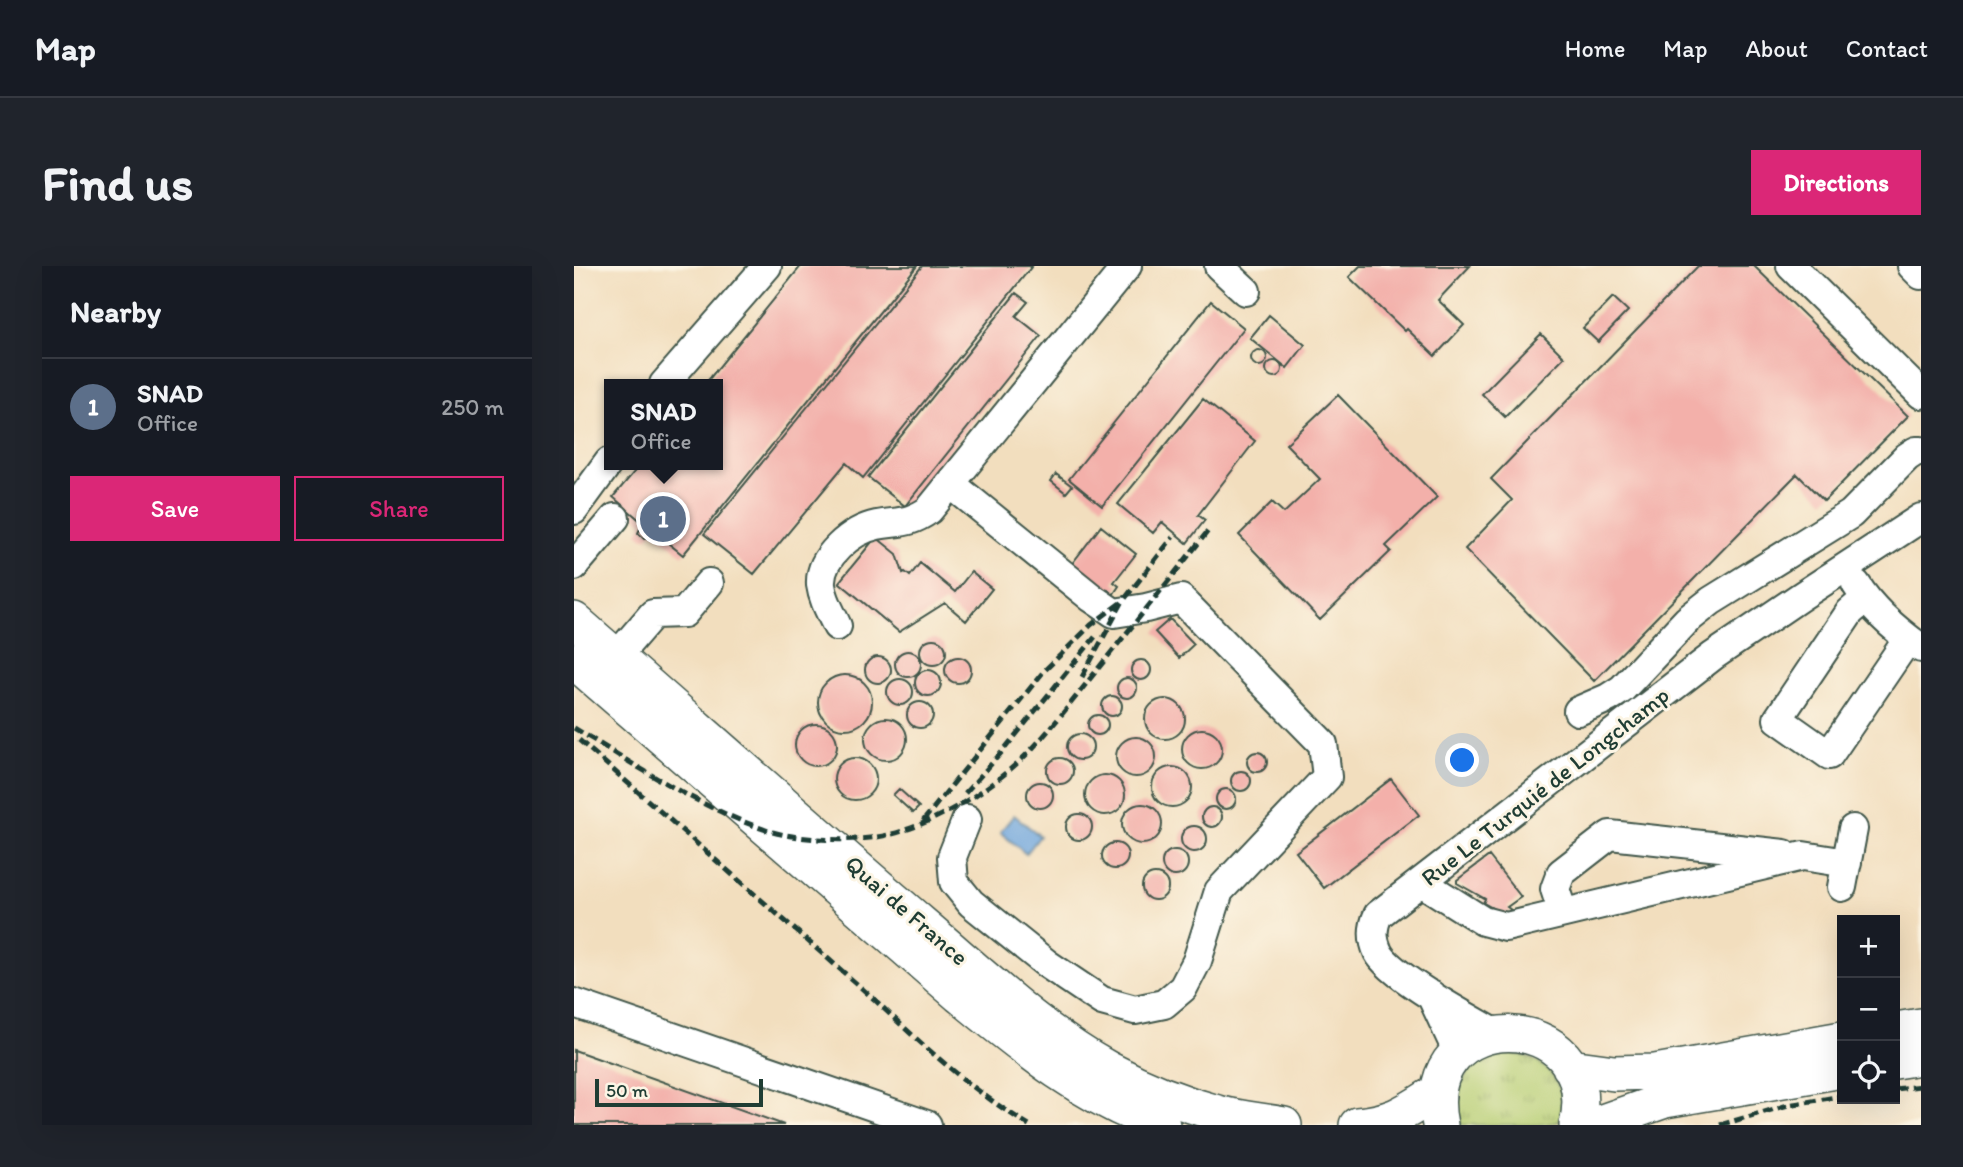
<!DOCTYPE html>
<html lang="en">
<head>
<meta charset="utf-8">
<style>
  :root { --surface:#171b24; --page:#20242c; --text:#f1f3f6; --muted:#9ea1a6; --line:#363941; --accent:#db2777 }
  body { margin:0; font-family:Itim,sans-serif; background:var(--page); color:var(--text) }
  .controls { position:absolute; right:21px; bottom:21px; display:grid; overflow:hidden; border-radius:0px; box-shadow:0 7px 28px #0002 }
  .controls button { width:63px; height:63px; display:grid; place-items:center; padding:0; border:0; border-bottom:2px solid var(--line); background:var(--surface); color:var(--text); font:35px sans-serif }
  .scale { position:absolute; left:21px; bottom:18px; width:168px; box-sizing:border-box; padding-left:7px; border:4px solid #1f3d34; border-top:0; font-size:19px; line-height:24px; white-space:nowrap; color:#1f3d34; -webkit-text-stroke:5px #fcf5e5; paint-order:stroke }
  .you { position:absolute; left:889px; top:495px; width:24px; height:24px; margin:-18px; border:5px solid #fff; border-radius:50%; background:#1a73e8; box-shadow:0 0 0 10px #1a73e833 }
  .badge { display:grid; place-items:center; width:46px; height:46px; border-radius:50%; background:var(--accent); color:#fff; font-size:23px; font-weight:700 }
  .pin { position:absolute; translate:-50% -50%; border:4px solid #fff; box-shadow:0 2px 7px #0006 }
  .popup { position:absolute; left:30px; top:113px; width:119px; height:91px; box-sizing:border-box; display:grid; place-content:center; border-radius:0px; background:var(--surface); filter:drop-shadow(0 2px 5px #0005); font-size:23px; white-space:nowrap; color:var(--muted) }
  .popup b { font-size:26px; color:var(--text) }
  .popup::after { content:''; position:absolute; left:50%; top:100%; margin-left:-14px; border:14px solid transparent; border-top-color:var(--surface) }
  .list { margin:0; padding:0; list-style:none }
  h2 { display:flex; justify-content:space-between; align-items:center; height:91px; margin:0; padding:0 28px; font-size:30px }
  h2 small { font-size:23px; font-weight:400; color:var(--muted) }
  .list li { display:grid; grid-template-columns:46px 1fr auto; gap:21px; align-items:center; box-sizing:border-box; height:98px; padding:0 28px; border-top:2px solid var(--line) }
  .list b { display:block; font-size:26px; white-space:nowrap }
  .list p { margin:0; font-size:23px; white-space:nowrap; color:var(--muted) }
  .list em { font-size:23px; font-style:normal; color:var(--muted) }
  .actions { display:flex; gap:14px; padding:21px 28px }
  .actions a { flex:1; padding:16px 0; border:2px solid var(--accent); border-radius:0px; text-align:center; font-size:24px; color:var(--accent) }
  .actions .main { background:var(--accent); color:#fff }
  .icon { flex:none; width:38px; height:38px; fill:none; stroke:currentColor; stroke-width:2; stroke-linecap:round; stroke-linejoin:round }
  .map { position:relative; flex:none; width:1347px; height:859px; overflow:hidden; border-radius:0px }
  header { display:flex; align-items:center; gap:42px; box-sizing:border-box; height:98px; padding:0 35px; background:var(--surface); border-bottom:2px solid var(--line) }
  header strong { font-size:33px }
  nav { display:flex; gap:38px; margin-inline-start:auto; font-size:24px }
  .intro { display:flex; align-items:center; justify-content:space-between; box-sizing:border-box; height:168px; padding:0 42px }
  h1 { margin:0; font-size:49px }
  .button { padding:18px 32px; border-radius:0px; background:var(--accent); color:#fff; font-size:24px; font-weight:700 }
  main { display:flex; gap:42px; padding:0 42px }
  aside { flex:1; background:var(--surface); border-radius:0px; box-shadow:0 7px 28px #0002 }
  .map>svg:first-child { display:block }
  .grass { fill:url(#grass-tufts); stroke:#6a8653; stroke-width:2 }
  .water { fill:#6fa6dd; stroke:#477288; stroke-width:2 }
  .building { fill:#f3b0aa }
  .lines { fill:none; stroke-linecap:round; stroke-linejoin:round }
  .minor-casing { stroke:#3f5549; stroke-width:32 }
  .major-casing { stroke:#3f5549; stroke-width:38 }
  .minor { stroke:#fff; stroke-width:28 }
  .major { stroke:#fff; stroke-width:35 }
  .rail { stroke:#1f3d34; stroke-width:5; stroke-dasharray:10 5; stroke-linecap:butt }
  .labels { text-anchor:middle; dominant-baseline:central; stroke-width:6; stroke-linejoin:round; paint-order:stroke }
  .street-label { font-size:24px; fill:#1f3d34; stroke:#fcf5e5 }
</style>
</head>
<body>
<header>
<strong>Map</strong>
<nav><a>Home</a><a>Map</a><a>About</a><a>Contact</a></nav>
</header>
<div class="intro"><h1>Find us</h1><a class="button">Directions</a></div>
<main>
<aside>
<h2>Nearby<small></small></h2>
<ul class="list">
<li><span class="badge" style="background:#5c6f8a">1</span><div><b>SNAD</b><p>Office</p></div><em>250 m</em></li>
</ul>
<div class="actions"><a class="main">Save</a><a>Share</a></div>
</aside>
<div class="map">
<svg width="1347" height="859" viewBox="0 0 1347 859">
  <defs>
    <pattern id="grass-tufts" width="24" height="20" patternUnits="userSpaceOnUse" patternTransform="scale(1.75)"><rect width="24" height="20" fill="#b6ce72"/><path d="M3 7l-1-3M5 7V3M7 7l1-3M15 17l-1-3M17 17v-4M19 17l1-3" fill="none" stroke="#93a85e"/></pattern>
  </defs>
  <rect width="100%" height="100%" fill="#fcf5e5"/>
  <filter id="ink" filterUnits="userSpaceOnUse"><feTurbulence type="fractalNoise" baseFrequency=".0143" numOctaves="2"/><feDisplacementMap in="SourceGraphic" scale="14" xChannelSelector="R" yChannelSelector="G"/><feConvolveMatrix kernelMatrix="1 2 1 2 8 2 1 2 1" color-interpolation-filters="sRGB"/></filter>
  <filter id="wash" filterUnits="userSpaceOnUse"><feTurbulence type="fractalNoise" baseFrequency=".00686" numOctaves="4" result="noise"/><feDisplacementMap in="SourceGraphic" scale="28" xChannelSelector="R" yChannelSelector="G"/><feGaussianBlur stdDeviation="1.57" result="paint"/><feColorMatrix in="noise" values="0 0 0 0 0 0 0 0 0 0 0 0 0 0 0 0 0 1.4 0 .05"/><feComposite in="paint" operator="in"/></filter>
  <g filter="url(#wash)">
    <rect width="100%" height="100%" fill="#f2debe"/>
    <path class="grass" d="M930 787C969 788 996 816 985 856L964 859H887C875 822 894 795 930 787Z"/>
    <path class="water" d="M440 549 466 570 452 588 426 566Z"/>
    <g id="blocks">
      <path class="building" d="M227 0H343L109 289 79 265 74 271 70 272 64 267 69 257 39 231 66 199H143V118H131Z
        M348 0H458L289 212 272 197 180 308 130 268Z
        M786 0H896L864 34 890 59 861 90 833 63 831 65 775 11Z
        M1124 0H1180L1334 150 1250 235 1223 208 1020 415 891 283 938 234 917 213Z
        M442 27 454 36 442 50 467 70 331 240 294 211Z
        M1039 31 1054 45 1024 76 1009 62Z
        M637 35 670 62 528 240 495 213Z
        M695 49 731 79 713 102 676 72Z
        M967 68 990 91 931 151 908 128Z
        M677 92a8 8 0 1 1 16 0a8 8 0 1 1-16 0Z
        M692 103a8 8 0 1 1 16 0a8 8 0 1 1-16 0Z
        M764 129 863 231 812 280 817 285 746 354 665 269 698 236 710 247 746 213 712 178Z
        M629 133 681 175 624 249 631 254 613 277 588 256 579 267 544 238Z
        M482 208 498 220 492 227 477 215Z
        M527 260 562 288 540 316 545 320 539 329 534 324 532 327 497 299Z
        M302 271 323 288 329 307 331 306 336 310 346 297 381 326 397 306 418 323 392 355 371 337 325 366 265 316Z
        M596 353 620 378 605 392 581 366Z
        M346 386a13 13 0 1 1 26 0a13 13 0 1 1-26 0Z
        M321 398a13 13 0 1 1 26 0a13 13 0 1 1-26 0Z
        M291 404a13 13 0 1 1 26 0a13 13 0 1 1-26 0Z
        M371 404a13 13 0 1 1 26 0a13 13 0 1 1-26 0Z
        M557 404a10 10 0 1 1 20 0a10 10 0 1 1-20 0Z
        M341 417a13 13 0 1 1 26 0a13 13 0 1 1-26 0Z
        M244 436a27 27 0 1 1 54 0a27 27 0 1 1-54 0Z
        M543 422a10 10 0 1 1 20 0a10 10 0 1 1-20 0Z
        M313 426a13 13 0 1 1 26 0a13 13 0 1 1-26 0Z
        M528 440a10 10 0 1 1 20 0a10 10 0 1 1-20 0Z
        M571 453a20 20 0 1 1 40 0a20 20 0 1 1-40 0Z
        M333 449a13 13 0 1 1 26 0a13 13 0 1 1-26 0Z
        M514 459a10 10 0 1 1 20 0a10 10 0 1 1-20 0Z
        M291 473a21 21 0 1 1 42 0a21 21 0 1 1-42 0Z
        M221 479a21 21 0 1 1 42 0a21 21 0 1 1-42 0Z
        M608 483a20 20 0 1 1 40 0a20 20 0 1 1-40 0Z
        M493 481a13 13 0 1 1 26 0a13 13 0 1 1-26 0Z
        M542 491a20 20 0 1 1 40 0a20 20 0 1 1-40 0Z
        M673 496a10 10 0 1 1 20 0a10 10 0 1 1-20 0Z
        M260 513a21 21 0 1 1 42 0a21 21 0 1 1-42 0Z
        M473 505a13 13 0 1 1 26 0a13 13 0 1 1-26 0Z
        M578 521a20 20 0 1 1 40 0a20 20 0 1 1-40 0Z
        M657 515a10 10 0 1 1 20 0a10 10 0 1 1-20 0Z
        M511 529a20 20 0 1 1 40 0a20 20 0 1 1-40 0Z
        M817 513 845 549 750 622 722 586Z
        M453 529a13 13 0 1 1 26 0a13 13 0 1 1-26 0Z
        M642 533a10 10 0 1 1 20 0a10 10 0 1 1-20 0Z
        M325 523 345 541 339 547 319 529Z
        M548 558a20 20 0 1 1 40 0a20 20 0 1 1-40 0Z
        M628 551a10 10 0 1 1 20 0a10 10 0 1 1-20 0Z
        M492 561a13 13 0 1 1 26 0a13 13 0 1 1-26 0Z
        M607 573a13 13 0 1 1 26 0a13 13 0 1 1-26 0Z
        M528 590a13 13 0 1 1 26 0a13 13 0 1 1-26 0Z
        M588 597a13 13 0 1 1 26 0a13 13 0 1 1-26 0Z
        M915 590 947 631 933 641 937 644 931 649 909 637 911 633 883 617V614Z
        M568 621a13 13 0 1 1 26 0a13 13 0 1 1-26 0Z
        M0 784 210 859H0Z"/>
    </g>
  </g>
  <g filter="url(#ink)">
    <use href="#blocks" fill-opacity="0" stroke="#3f5549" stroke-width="2"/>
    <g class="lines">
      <defs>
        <path id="minor" d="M645 0 672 25
          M1217 0 1347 128
          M1338 0 1347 9
          M90 118 193 0
          M377 218 518 332 540 347 572 342 607 333 749 478 753 511 645 625 623 695 609 722 590 738 561 744 528 735 473 698 397 637 380 616 378 591 393 553
          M0 244 35 196
          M0 300 41 252
          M1282 318C1298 344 1323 365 1347 382
          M1291 333 1276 346 1204 453 1255 489 1334 373
          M263 360C257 347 249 334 247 319 245 291 278 264 303 259 326 255 335 258 355 244L553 0
          M42 391 79 348 110 347 135 317
          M1004 445 1034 432 1048 423 1113 354 1137 335 1277 248 1333 191 1342 185H1347
          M847 616 909 655 932 661 1229 590 1273 597
          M1268 621 1279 563
          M989 647 981 623 987 607 1036 569 1210 588
          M857 729 884 787
          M0 737 353 859
          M921 767C895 752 816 710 804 686 798 673 798 662 804 649L1139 390 1226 331 1347 252"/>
        <path id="major" d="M0 354C116 455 230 557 347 657 405 706 467 766 534 803 569 822 609 838 647 848 668 853 689 855 710 859
          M0 395 385 729C447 780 510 833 588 859
          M1321 764 1347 760
          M1321 795 1347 791
          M996 801 1040 807 1081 806 1268 773
          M783 859C820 856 833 845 863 826
          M866 859C840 735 1031 739 1003 859
          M1020 859 1091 834 1268 804"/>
      </defs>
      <use href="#minor" class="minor-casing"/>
      <use href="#major" class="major-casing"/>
      <use href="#minor" class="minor"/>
      <use href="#major" class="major"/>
      <path class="rail" d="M542 344 599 271
        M0 462C61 499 124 541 192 564 225 575 284 577 318 568 367 555 422 520 457 484 485 454 509 421 535 389 568 348 601 307 634 265
        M5 474 300 733C348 779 398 825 455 859
        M391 527 428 486 521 371
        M349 555 470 405 517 359 549 335 508 411
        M1321 823 1347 820
        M1146 859 1214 839 1268 830"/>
    </g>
  </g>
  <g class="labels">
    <g class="street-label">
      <text transform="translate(971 520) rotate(-38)">Rue Le Turquié de Longchamp</text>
      <text transform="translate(333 644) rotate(41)">Quai de France</text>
    </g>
  </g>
</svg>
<div class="controls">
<button>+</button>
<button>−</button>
<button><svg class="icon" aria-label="locate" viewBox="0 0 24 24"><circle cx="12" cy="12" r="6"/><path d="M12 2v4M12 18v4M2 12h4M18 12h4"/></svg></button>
</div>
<div class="scale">50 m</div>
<div class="you"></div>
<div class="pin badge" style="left:89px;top:253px;background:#5c6f8a">1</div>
<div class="popup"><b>SNAD</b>Office</div>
</div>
</main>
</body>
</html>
